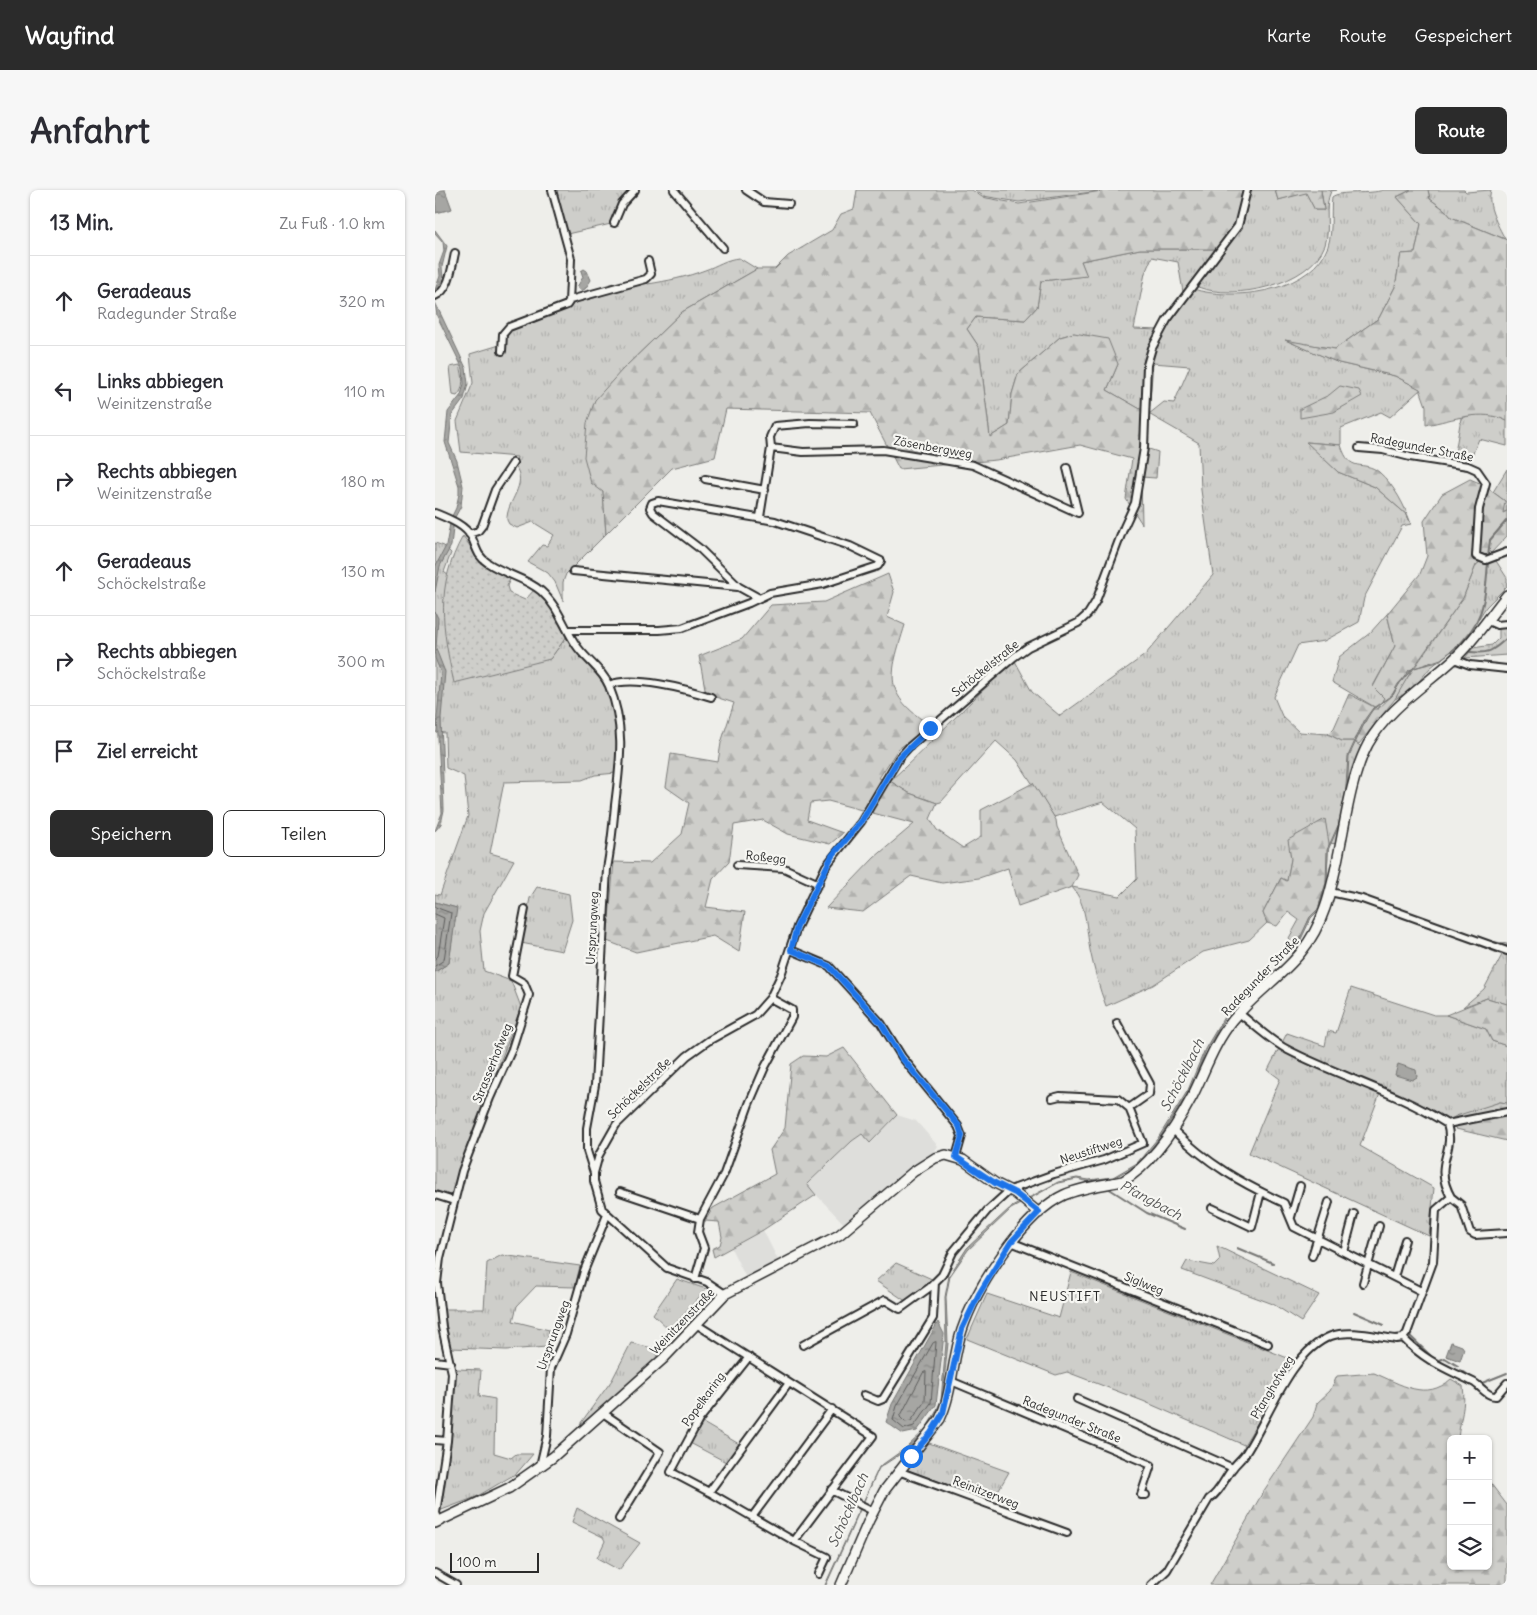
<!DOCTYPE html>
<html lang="de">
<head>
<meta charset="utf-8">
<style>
  :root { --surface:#fff; --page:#f7f7f7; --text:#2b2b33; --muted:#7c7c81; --line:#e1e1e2; --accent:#2b2b2b }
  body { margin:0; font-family:Delius,sans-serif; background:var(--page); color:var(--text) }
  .controls { position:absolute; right:15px; bottom:15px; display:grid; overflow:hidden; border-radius:8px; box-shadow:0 1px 4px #0004 }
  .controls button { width:45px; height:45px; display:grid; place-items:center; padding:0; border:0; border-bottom:1px solid var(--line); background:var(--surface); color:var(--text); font:25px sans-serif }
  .scale { position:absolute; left:15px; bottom:12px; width:89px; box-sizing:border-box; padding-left:5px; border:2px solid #2b2b2b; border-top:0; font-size:14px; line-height:18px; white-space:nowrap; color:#2b2b2b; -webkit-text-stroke:4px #f6f6f2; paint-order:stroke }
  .stop { position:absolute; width:15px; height:15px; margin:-11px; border:4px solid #1a73e8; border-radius:50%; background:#fff }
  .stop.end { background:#1a73e8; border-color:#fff; box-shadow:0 1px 5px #0008 }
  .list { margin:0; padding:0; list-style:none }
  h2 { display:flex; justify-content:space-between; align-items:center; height:65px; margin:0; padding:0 20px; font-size:21px }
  h2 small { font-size:16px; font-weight:400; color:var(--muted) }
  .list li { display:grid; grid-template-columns:32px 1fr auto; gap:15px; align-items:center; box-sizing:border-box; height:90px; padding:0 20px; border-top:1px solid var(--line) }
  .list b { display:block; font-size:19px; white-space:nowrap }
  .list p { margin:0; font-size:16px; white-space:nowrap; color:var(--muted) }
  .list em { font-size:16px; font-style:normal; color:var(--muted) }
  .actions { display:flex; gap:10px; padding:15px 20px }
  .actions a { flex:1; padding:11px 0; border:1px solid var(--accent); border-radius:8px; text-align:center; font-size:18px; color:var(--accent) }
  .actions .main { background:var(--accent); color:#fff }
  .icon { flex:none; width:28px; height:28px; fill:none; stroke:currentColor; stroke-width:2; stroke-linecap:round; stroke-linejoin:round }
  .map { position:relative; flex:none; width:1072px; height:1395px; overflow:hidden; border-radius:8px }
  header { display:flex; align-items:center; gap:30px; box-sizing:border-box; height:70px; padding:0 25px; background:var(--accent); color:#fff }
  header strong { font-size:24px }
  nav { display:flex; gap:28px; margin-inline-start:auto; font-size:18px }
  .intro { display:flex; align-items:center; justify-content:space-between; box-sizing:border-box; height:120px; padding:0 30px }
  h1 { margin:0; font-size:35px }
  .button { padding:12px 22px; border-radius:8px; background:var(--accent); color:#fff; font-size:18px; font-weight:700 }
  main { display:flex; gap:30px; padding:0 30px }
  aside { flex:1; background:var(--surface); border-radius:8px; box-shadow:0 1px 4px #0004 }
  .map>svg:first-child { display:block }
  .built { fill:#dededb }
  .grass { fill:url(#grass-tufts); stroke:#7c7c7a; fill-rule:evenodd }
  .forest { fill:url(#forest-firs); stroke:#7c7c7a }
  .garden { fill:url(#garden-dots); stroke:#7c7c7a }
  .pitch { fill:#cececa; stroke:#7c7c7a }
  .water { fill:url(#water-ripples); stroke:#757573 }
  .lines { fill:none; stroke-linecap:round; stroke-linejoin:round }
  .shore { stroke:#5c5c5b; stroke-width:1 }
  .stream { stroke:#757573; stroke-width:2 }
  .minor-casing { stroke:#2b2b2b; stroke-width:10 }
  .secondary-casing { stroke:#2b2b2b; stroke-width:12 }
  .minor { stroke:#f6f6f2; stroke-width:6 }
  .secondary { stroke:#f6f6f2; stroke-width:9 }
  .route { stroke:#1a73e8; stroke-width:6 }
  .labels { text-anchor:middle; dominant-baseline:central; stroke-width:4.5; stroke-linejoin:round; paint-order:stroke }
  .street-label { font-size:12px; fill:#2b2b2b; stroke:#f6f6f2 }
  .water-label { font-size:14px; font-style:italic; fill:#565655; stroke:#f6f6f2 }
  .neighbourhood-label { font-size:14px; letter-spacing:1px; fill:#2b2b2b; stroke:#f6f6f2 }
</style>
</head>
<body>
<header>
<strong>Wayfind</strong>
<nav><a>Karte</a><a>Route</a><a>Gespeichert</a></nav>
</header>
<div class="intro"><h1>Anfahrt</h1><a class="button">Route</a></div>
<main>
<aside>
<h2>13 Min.<small>Zu Fuß · 1.0 km</small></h2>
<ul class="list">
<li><svg class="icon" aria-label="ahead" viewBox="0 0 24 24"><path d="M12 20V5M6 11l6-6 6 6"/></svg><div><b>Geradeaus</b><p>Radegunder Straße</p></div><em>320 m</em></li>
<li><svg class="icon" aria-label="left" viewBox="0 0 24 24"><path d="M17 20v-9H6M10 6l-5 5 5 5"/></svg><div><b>Links abbiegen</b><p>Weinitzenstraße</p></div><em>110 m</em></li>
<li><svg class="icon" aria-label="right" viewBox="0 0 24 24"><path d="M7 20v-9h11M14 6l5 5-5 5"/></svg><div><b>Rechts abbiegen</b><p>Weinitzenstraße</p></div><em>180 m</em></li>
<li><svg class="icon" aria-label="ahead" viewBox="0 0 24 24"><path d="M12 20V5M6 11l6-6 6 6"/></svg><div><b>Geradeaus</b><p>Schöckelstraße</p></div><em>130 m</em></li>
<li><svg class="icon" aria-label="right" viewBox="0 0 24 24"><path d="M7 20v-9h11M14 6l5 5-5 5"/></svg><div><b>Rechts abbiegen</b><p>Schöckelstraße</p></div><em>300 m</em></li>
<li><svg class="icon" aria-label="arrive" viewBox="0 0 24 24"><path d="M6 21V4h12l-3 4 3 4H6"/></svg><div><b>Ziel erreicht</b></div></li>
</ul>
<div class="actions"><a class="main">Speichern</a><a>Teilen</a></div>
</aside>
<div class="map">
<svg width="1072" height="1395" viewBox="0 0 1072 1395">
  <defs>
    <pattern id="grass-tufts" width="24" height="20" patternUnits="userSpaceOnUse" patternTransform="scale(1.25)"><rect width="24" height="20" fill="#cececa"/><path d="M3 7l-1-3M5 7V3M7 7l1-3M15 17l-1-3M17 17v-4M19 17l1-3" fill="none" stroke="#b1b1ae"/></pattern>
    <pattern id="forest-firs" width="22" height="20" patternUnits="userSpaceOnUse" patternTransform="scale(1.25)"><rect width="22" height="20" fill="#cececa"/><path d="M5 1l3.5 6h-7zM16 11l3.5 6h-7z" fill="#b1b1ae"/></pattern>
    <pattern id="garden-dots" width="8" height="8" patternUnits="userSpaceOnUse" patternTransform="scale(1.25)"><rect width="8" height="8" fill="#cececa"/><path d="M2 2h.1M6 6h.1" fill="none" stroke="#b1b1ae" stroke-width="1.8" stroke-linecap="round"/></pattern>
    <pattern id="water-ripples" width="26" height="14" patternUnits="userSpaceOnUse" patternTransform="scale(1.25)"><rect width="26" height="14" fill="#a6a6a3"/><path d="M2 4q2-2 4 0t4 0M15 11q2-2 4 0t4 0" fill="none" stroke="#878785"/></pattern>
  </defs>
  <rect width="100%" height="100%" fill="#eeeeea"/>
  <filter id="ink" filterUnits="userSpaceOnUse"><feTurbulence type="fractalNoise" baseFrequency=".02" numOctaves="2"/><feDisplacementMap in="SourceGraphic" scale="10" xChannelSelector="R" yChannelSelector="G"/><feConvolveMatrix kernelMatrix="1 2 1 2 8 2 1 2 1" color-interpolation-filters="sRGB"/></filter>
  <g filter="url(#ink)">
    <path class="built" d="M462 925 481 931 503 956 499 962 411 1036 372 995 417 951 427 944 436 953Z
      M328 1040 344 1072 312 1090 296 1058Z"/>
    <path class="grass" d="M120 0H198L186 12 176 34 132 44Z
      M540 0H671L584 12 548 6Z
      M816 0H840L843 10 871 2 880 20H889L886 0H902L896 1C888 18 896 37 890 55 875 95 799 111 763 97L762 96C787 61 805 43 816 0Z
      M948 0H976L962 7 986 34 980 63 966 64 960 97 944 128 900 159 853 151 904 173 960 186 986 199 955 227 946 222 906 238V255L872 252 903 282 940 297 972 325 976 334 967 336 929 408 924 432 889 451 863 455 839 507 847 526 864 542 893 544 907 551H918L928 558 903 654 893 653 890 630 856 669 852 691 846 688 828 723 832 733 814 750 768 762 718 795 671 816C664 798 659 779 655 760 651 738 652 715 637 697L685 706 702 689 700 639 668 612 619 627 582 570 561 551 506 612 502 613 474 603 455 591C498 552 536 509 580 471L597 502 625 526 710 465 778 385 766 300 764 253 672 200 683 174 639 143 625 147 583 184 577 204 574 235 555 247 544 157 532 139 541 127 590 130 602 117 606 91 651 86 646 71 705 59H781L748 102 743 72 717 67 710 83 699 139 723 140 728 144 758 99C797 111 868 103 890 63 899 47 895 25 897 7 905 0 935 5 948 0ZM718 173 755 176 739 213 729 212 714 224Z
      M993 0H1029L1031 2 1056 0C1051 16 1063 35 1070 49L1016 27 1010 20 995 9Z
      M304 68 322 79 247 122 187 180 168 302 171 344 131 384 128 392V411L120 392 113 383 93 372 107 355 112 356 119 345 98 332 82 338 74 334 72 330C71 311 94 295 80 276L82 267 26 262 22 231 38 193 35 164 68 154 73 140 135 116 143 110 211 92 213 94C232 91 252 87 270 80 282 76 291 69 304 68Z
      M1042 224 1062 226 1072 231V256L1044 249 1035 270 1020 263 1026 228Z
      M1072 279V321L1067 323 1070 311 1058 302Z
      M0 353 9 356 16 363 9 382 115 469 132 446C140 462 152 472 163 485 186 511 183 551 181 583L160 585 147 590 69 592 55 663 79 670 49 723 45 741 49 781 76 791 86 817 34 954 18 1003 10 1006 0 1003V782L14 773 21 718 0 712V704L5 705 33 626 29 586 11 578 10 543 0 542Z
      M1056 363 1072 388V396L1051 417 1030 450 995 478 976 501 960 509 959 507 1028 408 1041 375Z
      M952 424 960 456 938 496 949 508 943 519 897 492 904 467 935 443Z
      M1072 437V465L1030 468 1038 458 1057 455 1064 448V438Z
      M102 697 134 704 137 730 127 761 86 753 95 708Z
      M1040 748 1072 754V814L1052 808 1028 817 1049 799 1067 765 1042 755Z
      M916 798 999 825H1011L1051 839 1057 851 1072 856V913L1065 912 1013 931 946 901 925 956 999 998 994 1046 814 963 845 889 833 880 852 843 890 856 893 841 901 843Z
      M782 1056 884 1105 866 1132 838 1114 747 1080 752 1071 779 1076 785 1070Z
      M67 1065 145 1076 140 1097 101 1096 82 1116 78 1131 114 1140 112 1157 71 1160 16 1158 8 1119H49L52 1073Z
      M461 1073 499 1090 472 1112 441 1091Z
      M636 1082 860 1171 809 1255 708 1211 632 1182 621 1185 532 1149 552 1104 624 1128Z
      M242 1089 271 1099 246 1128 244 1140 238 1143 218 1124Z
      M196 1153 222 1159V1168L156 1228 145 1234 177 1190Z
      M22 1179 46 1180 44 1206 60 1209 59 1263 76 1268 81 1264H98L82 1283 41 1307 4 1321Z
      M268 1233 304 1254 291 1272 255 1253Z
      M494 1253 574 1282 557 1311 470 1279Z
      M142 1318 205 1353 184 1380 162 1368 170 1351 168 1347 137 1332Z"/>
    <path class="forest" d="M422 0H537L547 7 584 14 673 0H808L801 31 781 59H705L646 71 652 86 606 91 602 117 590 130 541 127 532 139 544 157 555 247 574 235 577 204 583 184 625 147 639 143 673 149 683 174 672 200 714 224 711 258 723 262 721 288 706 287 707 334 691 309 697 269 645 255 561 270 464 279 435 223 291 219 280 267 237 278 171 344 168 302 156 293 149 267 152 233 160 210 187 180 247 122 322 79H340L353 66 397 40 406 24 419 19Z
      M840 0H886L889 20H880L871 3 843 10Z
      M976 0H993L995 9 1010 20 1016 27 1072 50V231C1047 218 1018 230 991 235V216L985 199 960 186 904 173 850 150 900 159 944 128 960 97 966 64 980 63 986 34 962 7Z
      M905 196 924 200 927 206 899 222 865 228V219L894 205Z
      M871 252 906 255C915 285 928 269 944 282 959 295 970 316 976 334L972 325 940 297 903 282Z
      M1035 289 1047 294 1070 311 1068 323 1072 321V346L1056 363 1041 375 1028 408 979 477 963 494 957 505 946 513 949 508 938 497 960 456 952 424 985 384 992 366 989 331 1007 304Z
      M453 384 459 402 452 427 470 435C454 487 447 503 496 536L463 559 444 588 455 591 474 603 502 613 495 629 502 640 528 658 546 647V620L598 593 621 630 622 637 643 685 637 697 583 716 573 678 544 688 507 693 476 686 428 722 391 718 439 668 479 634 393 611 375 613 372 630 408 643 395 654 353 644 328 630 299 635 294 672 278 689 271 717 310 722 304 762 278 746 201 762 172 751 179 672 215 673 247 644 254 613 231 597 236 564 283 572 286 553 299 513 271 504 264 466 307 449 336 415 389 412Z
      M978 478 960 509 924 554 920 552 933 526 918 551H907L893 544 899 538 914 504 939 517 935 523 938 519H943L958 505 964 494Z
      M890 629 894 653 891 693 883 719 875 727 861 758 854 748 864 730 853 722 842 736 832 733 828 723 846 688 852 691 856 669 853 650Z
      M1052 808 1072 814V856L1057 851 1051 839 1011 825Z
      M409 858 462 925 435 953 427 944 417 951 372 994 381 1005 328 1040 279 1067 277 1059 285 1055 287 1047 284 1032 270 1031 278 1018 340 984 335 960 350 938 356 874 368 866 391 867Z
      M1065 912 1072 913V951L1021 939 1013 931 1021 926Z
      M939 1183C966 1194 991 1212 1016 1189L1028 1196C1031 1218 1025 1227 1023 1249H1016V1376H1053V1290L1072 1315V1395H775L828 1302 878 1227 882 1213 895 1201 902 1186Z"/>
    <path class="garden" d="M28 346C34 353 36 359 41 366 48 377 64 384 76 387L72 396 74 403 90 410 100 399 115 414 132 446 115 469 19 493C7 438 0 396 28 346Z"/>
    <path class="pitch" d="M25 175C28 186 30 198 22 206L18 205 15 177Z"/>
    <path class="water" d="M0 0H10L17 19 1 23Z
      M0 40 12 56 7 77 8 91 0 100 5 86 4 75 9 61 8 52 0 43Z
      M149 79 152 81 156 90 150 99 146 101 142 97 148 87 146 81Z
      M0 112 31 178 33 194 29 209 17 225 14 253 22 271 28 296 26 316 19 329 16 356 5 376 0 402V377L11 356 16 328 21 318 24 304V296L10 252 13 222 26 205 29 194 28 179 2 126Z
      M0 422 3 428 1 459 10 482 6 528 9 620 6 634 0 641 7 623 2 528 6 483 0 468Z
      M1019 459 1003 472 978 478 964 494 958 505 938 519 931 530 914 566 912 604 906 631 893 660 892 694 885 719 876 728 859 764 851 774 821 797 790 828 771 860 755 900 724 949 703 974 678 988 654 992 642 989 623 993 576 1019 533 1060 515 1086 511 1107 513 1153 507 1211 502 1223 491 1241 473 1259 444 1278 391 1395H390L444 1277 472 1257 490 1240 501 1222 506 1210 511 1153 510 1107 514 1086 532 1058 575 1018 623 992 642 988 654 990 678 987 702 973 723 948 753 900 770 859 789 827 825 792 851 772 858 763 875 727 883 719 891 693 892 660 905 631 910 610 913 566 930 529 938 518 957 505 974 480 1006 469Z
      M0 712 22 718 14 773 0 782Z
      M963 874 981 880 982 887 977 890 960 885Z
      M503 1132 509 1144 501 1215 482 1241 468 1244 451 1232 457 1214Z
      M1016 1152 1027 1156 1029 1159 1025 1171 1011 1166Z"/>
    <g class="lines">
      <path class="shore" d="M0 717 16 723 9 770 0 776
        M0 724 9 728 3 766 0 769
        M501 1152 496 1213 479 1236 469 1239 458 1230 462 1216 498 1153Z
        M491 1182 490 1211 476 1231 470 1232 465 1227 488 1183Z"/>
      <path class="stream" d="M1053 367 1055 350 1072 330
        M1017 461C1049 435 1050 410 1053 372
        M1035 462C1056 464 1058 460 1072 448
        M673 998 712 1023 750 1039
        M802 1058 838 1073
        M919 1122 949 1135
        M974 1145 998 1168
        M1002 1171 1010 1168 1023 1176
        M1026 1180 1050 1196
        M1047 1193 1072 1183"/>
      <defs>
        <path id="minor" d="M239 0 288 58
          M311 0 329 12 354 14
          M179 33 187 14 200 0
          M0 106C15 100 17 76 20 63
          M135 110 211 89 216 84 213 71
          M67 161 68 144 74 137 132 115 134 112 136 69 117 0
          M336 258 335 247 340 236 375 233 419 234
          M924 258 948 260 975 267 1033 276 1042 280 1051 293 1044 319 1041 366 1051 370 1072 362
          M270 289 330 300
          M0 323C12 328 31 335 37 348 42 359 42 366 53 373 69 384 91 388 106 401 123 416 129 437 141 455 150 469 168 480 174 496 191 536 185 574 180 615 178 637 176 657 172 679L160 895 152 938V961L159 983
          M325 327 336 258 368 262 448 260 538 275 643 323 632 278
          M34 344 43 341 47 336 60 300 78 273
          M138 381 303 397
          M1053 431 1062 435 1072 434
          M133 440H224L247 438 314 413 335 403 388 394 443 376 446 371 415 356 340 331 223 311 217 313 215 318 218 323 264 358 304 397 324 408
          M1019 469 1035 475 1072 479
          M174 495C198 485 251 499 276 507
          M302 675 349 678 384 694
          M895 702 927 709 1072 761
          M356 760 394 776 446 833 467 867 523 936 527 946 521 967
          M804 823C820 836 836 851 853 860 905 887 962 902 1012 934 1021 964 997 972 1016 1007
          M617 908 625 906 683 909 694 918
          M1012 934 1072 922
          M737 939C773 974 804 992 849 1013L859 1037 986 1101
          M185 1002 265 1029
          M0 1005 19 1011
          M777 1018 817 1037 826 1002
          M856 1027 865 996
          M576 1052 833 1154
          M909 1062 919 1024
          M877 1066 894 1012
          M959 1087 970 1050
          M260 1089 269 1058 263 1042 265 1029 289 984 314 914 330 877 357 827V820L335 808
          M928 1093 944 1036
          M290 1104 272 1092 232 1078 167 1019 159 991V983L164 965 181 935 252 866 273 851 320 825 335 808 346 785 362 737 391 676 426 632 464 568 474 557 579 467 593 457 643 433 653 424 661 411 689 337 700 313 709 258 712 175 717 158 732 130 803 36 812 0
          M261 1134 438 1246 359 1351 274 1302 354 1193
          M968 1148C990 1171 1010 1178 1038 1192 1046 1196 1052 1207 1061 1206L1072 1193
          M368 1155 450 1110 465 1119 494 1098 507 1085 518 1062 552 1021 575 1000 619 984 669 970 708 953 694 918 714 904 715 894 682 833
          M0 1171 16 1173
          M516 1191 716 1275 706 1305H711
          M429 1205 443 1211 448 1209 498 1128 500 1092
          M642 1209 798 1278
          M168 1223 225 1262 184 1329
          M0 1250 12 1251 1 1323 4 1331
          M12 1251 17 1183 7 1137 2 1093 5 1068 27 981 55 908 77 859 94 805 89 793 77 786 90 719
          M105 1276 112 1246 116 1178 131 1144 149 1081 172 1025
          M463 1281 632 1343
          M396 1300 438 1321
          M274 1302 236 1282 264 1230 314 1167
          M317 1327 397 1219
          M359 1351 392 1367 384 1384
          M0 1383 21 1395
          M716 1395 732 1380 774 1309C785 1302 789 1289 797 1279 801 1273 808 1268 812 1261 834 1227 856 1161 896 1146 915 1139 942 1147 961 1149L968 1148 972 1143 998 1072 1001 1020 1016 1007 1026 1015 1035 1042 1040 1045 1072 1043"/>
        <path id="secondary" d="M0 1333 74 1298 118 1267 228 1169 290 1104 404 1045 478 982 500 968 511 965 528 970 560 993 580 1003 604 1023
          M406 1395 434 1330 449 1301 505 1229C518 1201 517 1169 527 1140 541 1098 588 1024 629 1005 647 997 669 995 688 991 718 974 741 937 757 907 770 881 779 853 798 830 833 788 870 776 890 718 908 668 909 599 933 554 953 518 990 496 1019 469 1040 450 1054 427 1072 405"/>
      </defs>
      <use href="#minor" class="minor-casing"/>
      <use href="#secondary" class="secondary-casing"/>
      <use href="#minor" class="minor"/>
      <use href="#secondary" class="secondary"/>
    </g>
  </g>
  <g class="lines" filter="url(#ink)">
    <path class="route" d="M476 1266 496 1243 508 1223 527 1139 544 1104 576 1052 604 1022 580 1003 560 993 521 967 527 946 524 936 467 868 446 833 394 776 356 760 362 736 397 666 426 632 464 568 495 538"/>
  </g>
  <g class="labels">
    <g class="street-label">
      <text transform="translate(498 257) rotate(10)">Zösenbergweg</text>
      <text transform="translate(987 257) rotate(11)">Radegunder Straße</text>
      <text transform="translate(550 478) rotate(-39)">Schöckelstraße</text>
      <text transform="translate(331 667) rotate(6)">Roßegg</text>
      <text transform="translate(157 738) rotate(-87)">Ursprungweg</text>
      <text transform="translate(825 786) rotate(-46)">Radegunder Straße</text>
      <text transform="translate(57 873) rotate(-68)">Strasserhofweg</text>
      <text transform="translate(204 898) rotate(-44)">Schöckelstraße</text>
      <text transform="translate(656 960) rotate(-18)">Neustiftweg</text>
      <text transform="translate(709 1093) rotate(22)">Siglweg</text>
      <text transform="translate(247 1131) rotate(-46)">Weinitzenstraße</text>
      <text transform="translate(118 1145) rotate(-70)">Ursprungweg</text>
      <text transform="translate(837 1197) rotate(-59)">Pfanghofweg</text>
      <text transform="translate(268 1209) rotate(-54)">Popelkaring</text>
      <text transform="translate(637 1229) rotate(22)">Radegunder Straße</text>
      <text transform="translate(551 1302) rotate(21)">Reinitzerweg</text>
    </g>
    <g class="water-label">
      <text transform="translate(747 885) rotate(-63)">Schöcklbach</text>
      <text transform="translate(716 1010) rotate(28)">Pfangbach</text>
      <text transform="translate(413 1320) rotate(-66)">Schöcklbach</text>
    </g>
    <g class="neighbourhood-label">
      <text x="630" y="1106">NEUSTIFT</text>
    </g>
  </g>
</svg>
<div class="controls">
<button>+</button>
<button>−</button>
<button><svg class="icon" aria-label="layers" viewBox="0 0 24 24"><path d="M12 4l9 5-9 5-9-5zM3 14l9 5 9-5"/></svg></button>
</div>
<div class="scale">100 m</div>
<div class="stop" style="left:476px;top:1266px"></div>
<div class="stop end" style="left:495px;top:538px"></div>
</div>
</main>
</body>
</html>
